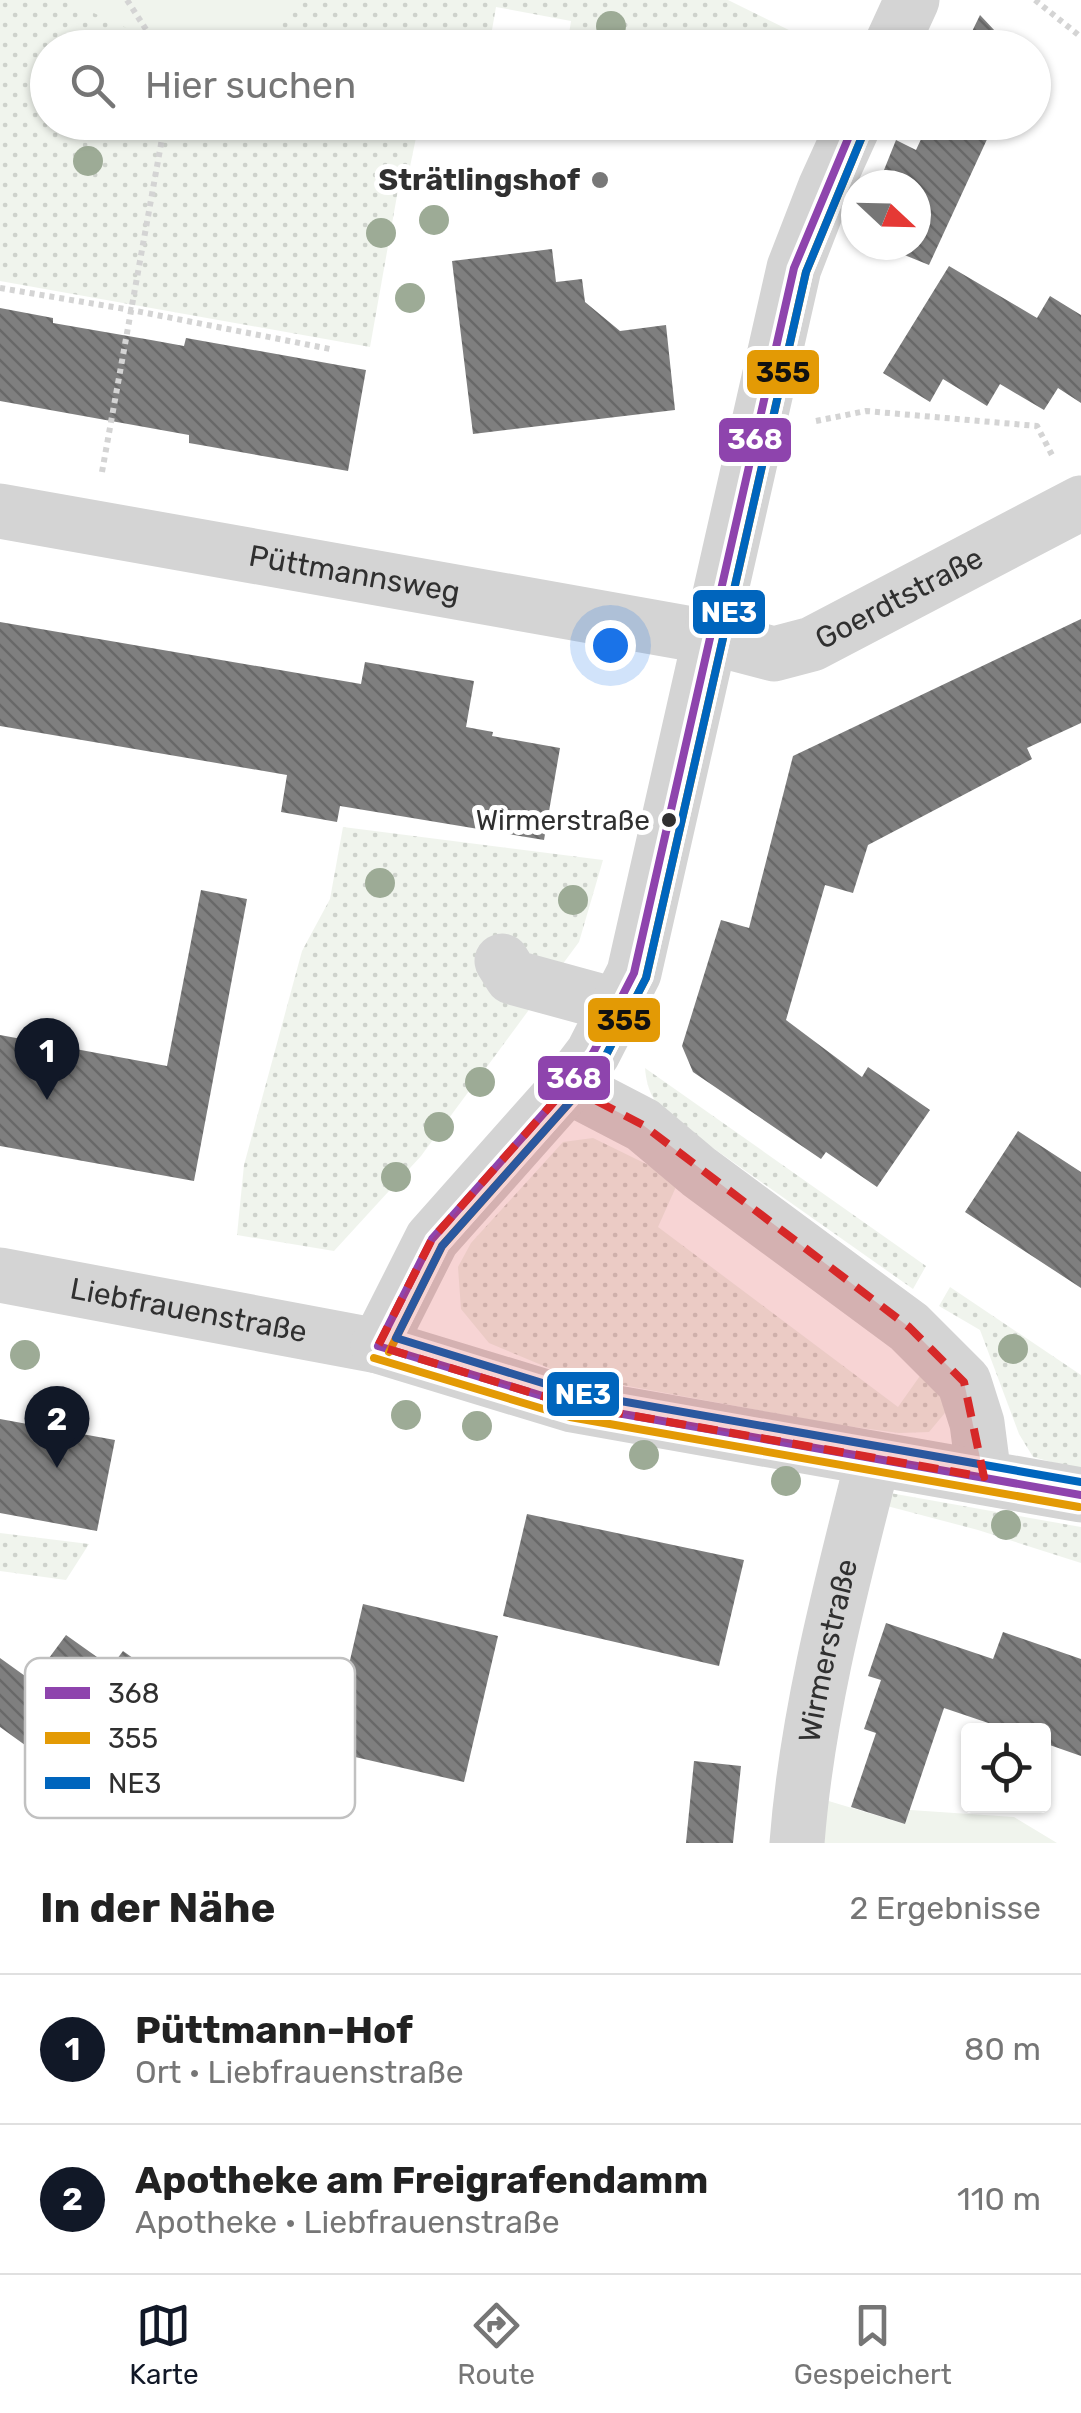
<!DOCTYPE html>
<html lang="de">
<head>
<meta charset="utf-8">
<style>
  :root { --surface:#fff; --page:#f2f2f2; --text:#222; --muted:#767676; --line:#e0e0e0; --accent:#111827 }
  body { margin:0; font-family:Rubik,sans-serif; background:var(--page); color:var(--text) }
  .controls { position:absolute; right:30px; bottom:30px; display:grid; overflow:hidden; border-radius:10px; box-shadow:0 2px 8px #0004 }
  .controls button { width:90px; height:90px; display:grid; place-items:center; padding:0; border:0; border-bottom:2px solid var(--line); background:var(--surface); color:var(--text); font:50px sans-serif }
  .compass { position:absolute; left:841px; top:170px; width:90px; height:90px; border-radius:50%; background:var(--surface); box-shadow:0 2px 8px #0004; rotate:112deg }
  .you { position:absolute; left:610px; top:645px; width:35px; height:35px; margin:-25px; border:8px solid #fff; border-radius:50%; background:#1a73e8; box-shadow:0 0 0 15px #1a73e833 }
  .badge { display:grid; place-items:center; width:65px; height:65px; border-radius:50%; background:var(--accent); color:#fff; font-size:32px; font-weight:700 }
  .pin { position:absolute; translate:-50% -82px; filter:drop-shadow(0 2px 5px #0008) }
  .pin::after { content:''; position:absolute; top:52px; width:35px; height:30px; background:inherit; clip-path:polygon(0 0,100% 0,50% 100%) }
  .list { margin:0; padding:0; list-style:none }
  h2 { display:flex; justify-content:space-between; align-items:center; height:130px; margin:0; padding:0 40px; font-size:42px }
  h2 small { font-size:32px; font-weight:400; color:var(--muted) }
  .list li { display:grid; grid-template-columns:65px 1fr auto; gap:30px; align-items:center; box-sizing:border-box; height:150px; padding:0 40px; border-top:2px solid var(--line) }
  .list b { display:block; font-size:38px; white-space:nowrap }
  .list p { margin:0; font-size:32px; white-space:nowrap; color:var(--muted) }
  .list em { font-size:32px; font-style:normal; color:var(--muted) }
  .icon { flex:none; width:55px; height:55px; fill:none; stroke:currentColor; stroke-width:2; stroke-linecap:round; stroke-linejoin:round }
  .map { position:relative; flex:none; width:1081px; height:1843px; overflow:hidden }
  .search { position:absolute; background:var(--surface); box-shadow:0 2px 8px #0004; left:30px; right:30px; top:30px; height:110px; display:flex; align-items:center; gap:25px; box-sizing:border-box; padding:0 35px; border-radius:55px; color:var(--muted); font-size:38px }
  .sheet { height:430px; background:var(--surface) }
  nav { display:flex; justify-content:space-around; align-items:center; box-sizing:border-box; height:140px; border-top:2px solid var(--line); background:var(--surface); font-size:28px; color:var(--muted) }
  nav a { display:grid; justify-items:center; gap:5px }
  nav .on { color:var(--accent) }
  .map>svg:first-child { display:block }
  .grass { fill:url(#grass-dots) }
  .park { fill:#f0f4ed }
  .building { fill:url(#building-back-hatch) }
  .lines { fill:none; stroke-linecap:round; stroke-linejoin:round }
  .path { stroke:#d4d4d4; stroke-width:6; stroke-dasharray:5 5; stroke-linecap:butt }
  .minor { stroke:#d4d4d4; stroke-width:55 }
  .bus-1-casing { stroke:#fff; stroke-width:15 }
  .bus-2-casing { stroke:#fff; stroke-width:15 }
  .bus-3-casing { stroke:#fff; stroke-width:15 }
  .bus-1 { stroke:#8e44ad; stroke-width:8 }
  .bus-2 { stroke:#e39a05; stroke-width:8 }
  .bus-3 { stroke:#0065bd; stroke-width:8 }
  .tree { fill:#9dab96 }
  .marked { fill:#d62828; fill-opacity:0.2; stroke:#d62828; stroke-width:8; stroke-dasharray:20 12; stroke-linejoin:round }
  .poi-dot { fill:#787878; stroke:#fff; stroke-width:4 }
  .bus-dot { fill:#303030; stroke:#fff; stroke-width:4 }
  .labels { text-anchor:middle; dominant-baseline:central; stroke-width:10; stroke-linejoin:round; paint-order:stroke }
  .bus-label { font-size:28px; fill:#303030; stroke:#fff; text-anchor:end }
  .poi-label { font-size:30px; font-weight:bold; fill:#303030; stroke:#fff; text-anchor:end }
  .street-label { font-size:30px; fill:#303030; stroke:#fff }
  .key { fill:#fff; stroke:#c1c1c1; stroke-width:2.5 }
  .key-label { font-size:28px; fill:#303030 }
  .line-badge { stroke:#fff; stroke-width:4 }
  .badge-label { font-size:28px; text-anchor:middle; font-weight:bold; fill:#fff }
  .pale-badge-label { font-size:28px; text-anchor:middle; font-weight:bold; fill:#111 }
</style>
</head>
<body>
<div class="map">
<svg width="1081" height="1843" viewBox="0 0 1081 1843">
  <defs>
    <pattern id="grass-dots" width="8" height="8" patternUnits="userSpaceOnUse" patternTransform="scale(2.5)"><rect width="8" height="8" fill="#f0f4ed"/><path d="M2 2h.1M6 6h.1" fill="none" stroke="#ced2cc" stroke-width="1.8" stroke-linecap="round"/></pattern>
    <pattern id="building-back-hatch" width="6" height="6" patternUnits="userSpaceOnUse" patternTransform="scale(2.5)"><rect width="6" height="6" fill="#7f7f7f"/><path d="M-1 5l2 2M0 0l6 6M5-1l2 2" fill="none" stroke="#686868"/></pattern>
  </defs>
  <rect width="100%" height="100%" fill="#fff"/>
  <path class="grass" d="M0 0H728L799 35 793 47H567L571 21 496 7 489 47 48 48V122L419 123 405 191 398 190 370 347 0 281Z
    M343 827 603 860 579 942 421 1156 334 1251 237 1235 244 1165 302 951 330 899Z
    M645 1068 926 1266 913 1289 672 1119C654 1104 647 1091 645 1068Z
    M593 1138 679 1180 658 1227 898 1407 927 1366 949 1408 929 1432 899 1433 832 1424 563 1374 489 1343 461 1309 458 1267 471 1243 563 1142Z
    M950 1287 1081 1375V1470L1033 1457 1019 1434 980 1330 939 1306Z
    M890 1493 1081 1527V1563L978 1530 887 1506Z
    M0 1533 89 1544 66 1580 0 1571Z"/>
  <path class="park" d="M65 0H303L244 47 171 48Z
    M822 1799 905 1824 910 1810 1014 1817 1057 1843H818Z"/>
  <path class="building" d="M980 15 1011 48H964Z
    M929 122H995L929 265 880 245H916V185H878L896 140 916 150Z
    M552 249 556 282 582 279 585 302 620 331 666 325 675 410 473 434 452 261Z
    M949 266 1037 318 1050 296 1081 315V403L1058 388 1044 410 1000 384 987 406 943 379 930 402 883 373Z
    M0 308 53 318V323L151 340 184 346 186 338 366 370 348 471 189 443V435L0 401Z
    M1081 619V723L1027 748 1032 759 868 845 853 893 825 885 786 1020 862 1077 868 1067 930 1110 877 1187 826 1152 821 1159 693 1072 682 1046 721 920 749 928 793 756Z
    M0 622 361 684 365 662 474 681 466 727 493 732 492 736 560 748 544 840 340 806 337 822 281 812 287 775 0 726Z
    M201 890 247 899 194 1181 0 1146V1035L167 1066Z
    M1018 1131 1081 1172V1288L965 1212Z
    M0 1419 115 1440 97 1531 0 1513Z
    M527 1514 744 1560 719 1666 503 1616Z
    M363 1604 498 1636 464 1782 329 1751Z
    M886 1623 993 1659 1003 1632 1081 1659V1756L1044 1743V1730H1009L944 1708 905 1824 851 1807 876 1733 864 1729 881 1680 868 1676Z
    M66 1635 111 1667 123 1651 168 1683 90 1792 0 1727V1658L32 1681Z
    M694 1761 741 1766 733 1843H686Z"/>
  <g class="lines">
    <path class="path" d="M127 0 158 48
      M1035 0 1081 37
      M0 288 131 310 330 349
      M816 421 866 411 1037 426 1053 457
      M102 472 165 122"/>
    <g class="minor">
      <path d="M890 48 912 0"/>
      <path id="s1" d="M0 511 709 637 774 654 812 644 1081 503"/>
      <path d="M502 961 512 977 618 1006"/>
      <path d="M568 1086 643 1125 699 1172 909 1327 964 1382 977 1423 984 1477"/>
      <path id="s2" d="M0 1275 378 1346 572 1405 1081 1495"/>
      <path d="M378 1346 432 1239 568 1086 593 1053 634 973 794 268 825 188 855 122"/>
      <path id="s3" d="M797 1843C807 1713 841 1586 873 1460"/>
    </g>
    <defs>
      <path id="bus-1" d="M378 1346 432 1239 568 1086 593 1053 634 973 794 268 855 122
        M378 1346 572 1405 1081 1495"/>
      <path id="bus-2" d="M389 1352 442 1246 577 1094 603 1061 646 978 806 272 866 127
        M374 1358 570 1417 1079 1507"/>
      <path id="bus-3" d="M866 127 806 272 646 978 603 1061 577 1094 442 1246 396 1338 575 1393 1081 1482"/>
    </defs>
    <use href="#bus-1" class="bus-1-casing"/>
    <use href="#bus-2" class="bus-2-casing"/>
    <use href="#bus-3" class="bus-3-casing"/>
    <use href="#bus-1" class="bus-1"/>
    <use href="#bus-2" class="bus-2"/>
    <use href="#bus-3" class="bus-3"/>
  </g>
  <g class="tree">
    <circle cx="611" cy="26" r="15"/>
    <circle cx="88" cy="161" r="15"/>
    <circle cx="434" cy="220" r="15"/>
    <circle cx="381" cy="233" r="15"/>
    <circle cx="410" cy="298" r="15"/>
    <circle cx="380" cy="883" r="15"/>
    <circle cx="573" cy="900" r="15"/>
    <circle cx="480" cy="1082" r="15"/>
    <circle cx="439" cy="1127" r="15"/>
    <circle cx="396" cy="1177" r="15"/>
    <circle cx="1013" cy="1349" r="15"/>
    <circle cx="25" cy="1355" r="15"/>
    <circle cx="406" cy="1415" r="15"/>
    <circle cx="477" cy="1426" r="15"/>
    <circle cx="644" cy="1455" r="15"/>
    <circle cx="786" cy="1481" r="15"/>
    <circle cx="1006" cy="1525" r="15"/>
  </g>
  <path class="marked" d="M568 1086 643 1125 909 1327 964 1382 984 1477 572 1405 378 1346 432 1239Z"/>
  <circle class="poi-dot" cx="600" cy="180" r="10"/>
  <circle class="bus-dot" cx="669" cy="820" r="9"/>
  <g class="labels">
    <g class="bus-label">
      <text x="650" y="820">Wirmerstraße</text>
    </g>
    <g class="poi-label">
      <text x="580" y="180">Strätlingshof</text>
    </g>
    <g class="street-label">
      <text stroke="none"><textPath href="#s1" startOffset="360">Püttmannsweg</textPath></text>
      <text stroke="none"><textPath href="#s1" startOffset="925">Goerdtstraße</textPath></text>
      <text stroke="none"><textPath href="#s2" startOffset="192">Liebfrauenstraße</textPath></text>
      <text stroke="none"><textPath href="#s3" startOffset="195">Wirmerstraße</textPath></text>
    </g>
  </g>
  <rect x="25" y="1658" width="330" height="160" rx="15" class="key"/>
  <rect x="45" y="1687" width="45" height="12" fill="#8e44ad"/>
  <rect x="45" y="1732" width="45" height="12" fill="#e39a05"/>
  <rect x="45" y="1777" width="45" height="12" fill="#0065bd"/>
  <g class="key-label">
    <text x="108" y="1703">368</text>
    <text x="108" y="1748">355</text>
    <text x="108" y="1793">NE3</text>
  </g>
  <g class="line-badge">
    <rect x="745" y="348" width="76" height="48" rx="10" fill="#e39a05"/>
    <rect x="717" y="416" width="76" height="48" rx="10" fill="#8e44ad"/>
    <rect x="691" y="588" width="76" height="48" rx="10" fill="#0065bd"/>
    <rect x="586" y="996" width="76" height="48" rx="10" fill="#e39a05"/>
    <rect x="536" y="1054" width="76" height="48" rx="10" fill="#8e44ad"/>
    <rect x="545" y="1370" width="76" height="48" rx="10" fill="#0065bd"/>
  </g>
  <g class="badge-label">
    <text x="755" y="449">368</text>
    <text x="729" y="622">NE3</text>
    <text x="574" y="1088">368</text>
    <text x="583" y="1404">NE3</text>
  </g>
  <g class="pale-badge-label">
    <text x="783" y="382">355</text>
    <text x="624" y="1030">355</text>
  </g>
</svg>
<div class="controls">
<button><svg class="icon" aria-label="locate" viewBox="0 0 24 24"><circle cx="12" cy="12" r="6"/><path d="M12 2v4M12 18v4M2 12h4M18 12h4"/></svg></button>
</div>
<svg class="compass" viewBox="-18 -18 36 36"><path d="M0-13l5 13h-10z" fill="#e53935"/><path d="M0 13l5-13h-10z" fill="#767676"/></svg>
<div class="you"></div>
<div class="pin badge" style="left:47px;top:1100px">1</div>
<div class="pin badge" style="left:57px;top:1468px">2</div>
<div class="search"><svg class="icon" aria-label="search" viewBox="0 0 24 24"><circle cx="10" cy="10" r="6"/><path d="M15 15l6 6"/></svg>Hier suchen</div>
</div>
<section class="sheet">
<h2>In der Nähe<small>2 Ergebnisse</small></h2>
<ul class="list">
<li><span class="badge">1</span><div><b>Püttmann-Hof</b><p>Ort · Liebfrauenstraße</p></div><em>80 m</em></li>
<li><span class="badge">2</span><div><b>Apotheke am Freigrafendamm</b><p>Apotheke · Liebfrauenstraße</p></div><em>110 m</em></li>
</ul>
</section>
<nav>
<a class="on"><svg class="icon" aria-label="map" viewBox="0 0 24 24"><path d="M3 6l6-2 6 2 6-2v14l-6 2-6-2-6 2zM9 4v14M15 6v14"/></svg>Karte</a>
<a><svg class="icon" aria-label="directions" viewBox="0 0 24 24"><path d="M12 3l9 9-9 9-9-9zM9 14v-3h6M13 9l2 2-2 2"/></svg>Route</a>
<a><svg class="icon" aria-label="saved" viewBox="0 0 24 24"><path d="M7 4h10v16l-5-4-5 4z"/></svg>Gespeichert</a>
</nav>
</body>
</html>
